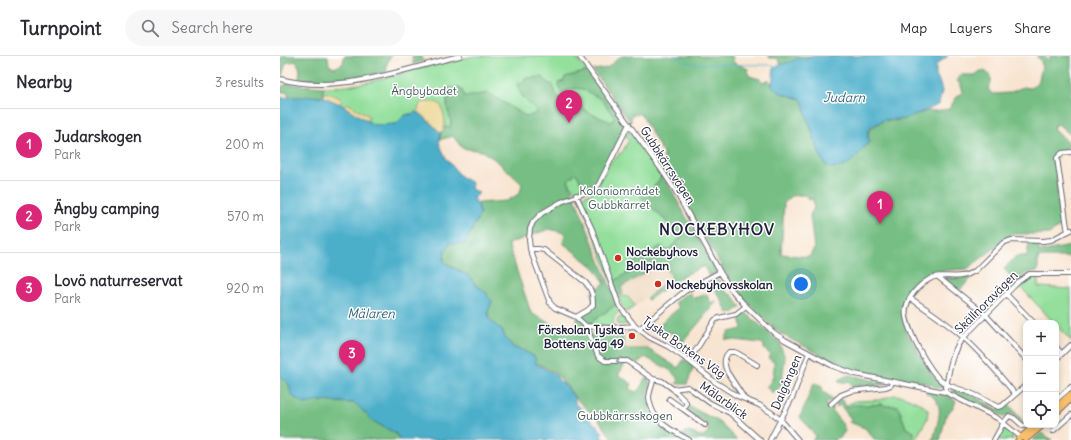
<!DOCTYPE html>
<html lang="en">
<head>
<meta charset="utf-8">
<style>
  :root { --surface:#fff; --page:#f7f7f7; --text:#2b2b33; --muted:#7c7c81; --line:#e1e1e2; --accent:#db2777 }
  body { margin:0; font-family:Delius,sans-serif; background:var(--page); color:var(--text) }
  .controls { position:absolute; right:12px; bottom:12px; display:grid; overflow:hidden; border-radius:8px; box-shadow:0 2px 6px #0003 }
  .controls button { width:36px; height:36px; display:grid; place-items:center; padding:0; border:0; border-bottom:1px solid var(--line); background:var(--surface); color:var(--text); font:20px sans-serif }
  .you { position:absolute; left:521px; top:228px; width:14px; height:14px; margin:-10px; border:3px solid #fff; border-radius:50%; background:#1a73e8; box-shadow:0 0 0 6px #1a73e833 }
  .badge { display:grid; place-items:center; width:26px; height:26px; border-radius:50%; background:var(--accent); color:#fff; font-size:13px; font-weight:700 }
  .pin { position:absolute; translate:-50% -33px; filter:drop-shadow(0 1px 2px #0008) }
  .pin::after { content:''; position:absolute; top:21px; width:14px; height:12px; background:inherit; clip-path:polygon(0 0,100% 0,50% 100%) }
  .list { margin:0; padding:0; list-style:none }
  h2 { display:flex; justify-content:space-between; align-items:center; height:52px; margin:0; padding:0 16px; font-size:17px }
  h2 small { font-size:13px; font-weight:400; color:var(--muted) }
  .list li { display:grid; grid-template-columns:26px 1fr auto; gap:12px; align-items:center; box-sizing:border-box; height:72px; padding:0 16px; border-top:1px solid var(--line) }
  .list b { display:block; font-size:15px; white-space:nowrap }
  .list p { margin:0; font-size:13px; white-space:nowrap; color:var(--muted) }
  .list em { font-size:13px; font-style:normal; color:var(--muted) }
  .icon { flex:none; width:22px; height:22px; fill:none; stroke:currentColor; stroke-width:2; stroke-linecap:round; stroke-linejoin:round }
  .map { position:relative; flex:none; width:791px; height:384px; overflow:hidden }
  header { display:flex; align-items:center; gap:24px; box-sizing:border-box; height:56px; padding:0 20px; background:var(--surface); border-bottom:1px solid var(--line) }
  header strong { font-size:19px }
  nav { display:flex; gap:22px; margin-inline-start:auto; font-size:14px }
  .search { width:280px; height:36px; background:var(--page); display:flex; align-items:center; gap:10px; box-sizing:border-box; padding:0 14px; border-radius:22px; color:var(--muted); font-size:15px }
  main { display:flex }
  aside { flex:1; background:var(--surface) }
  .map>svg:first-child { display:block }
  .built { fill:#edd7bb }
  .green { fill:#93df9b; stroke:#5a806b }
  .forest { fill:#76be83; stroke:#4c705f; fill-rule:evenodd }
  .sand { fill:#eeda9e; stroke:#887e6c }
  .water { fill:#4bafca; stroke:#366882 }
  .lines { fill:none; stroke-linecap:round; stroke-linejoin:round }
  .stream { stroke:#4bafca; stroke-width:1 }
  .minor-casing { stroke:#6d6670; stroke-width:6 }
  .major-casing { stroke:#6d6670; stroke-width:7 }
  .minor { stroke:#fff; stroke-width:4 }
  .major { stroke:#f8bf6c; stroke-width:5 }
  .oneway { stroke:#9c9ca7 }
  .poi-dot { fill:#c8321e; stroke:#fff; stroke-width:1.5 }
  .labels { text-anchor:middle; dominant-baseline:central; stroke-width:3; stroke-linejoin:round; paint-order:stroke }
  .park-label { font-size:12px; fill:#445b58; stroke:#fff }
  .street-label { font-size:12px; fill:#22223b; stroke:#fff }
  .poi-label { font-size:12px; font-weight:bold; fill:#22223b; stroke:#fff; text-anchor:start }
  .water-label { font-size:13px; font-style:italic; fill:#34617b; stroke:#fff }
  .district-label { font-size:16px; font-weight:bold; letter-spacing:1px; fill:#22223b; stroke:#fff }
</style>
</head>
<body>
<header>
<strong>Turnpoint</strong>
<div class="search"><svg class="icon" aria-label="search" viewBox="0 0 24 24"><circle cx="10" cy="10" r="6"/><path d="M15 15l6 6"/></svg>Search here</div>
<nav><a>Map</a><a>Layers</a><a>Share</a></nav>
</header>
<main>
<aside>
<h2>Nearby<small>3 results</small></h2>
<ul class="list">
<li><span class="badge">1</span><div><b>Judarskogen</b><p>Park</p></div><em>200 m</em></li>
<li><span class="badge">2</span><div><b>Ängby camping</b><p>Park</p></div><em>570 m</em></li>
<li><span class="badge">3</span><div><b>Lovö naturreservat</b><p>Park</p></div><em>920 m</em></li>
</ul>
</aside>
<div class="map">
<svg width="791" height="384" viewBox="0 0 791 384">
  <rect width="100%" height="100%" fill="#fff"/>
  <filter id="ink" filterUnits="userSpaceOnUse"><feTurbulence type="fractalNoise" baseFrequency=".025" numOctaves="2"/><feDisplacementMap in="SourceGraphic" scale="8" xChannelSelector="R" yChannelSelector="G"/><feConvolveMatrix kernelMatrix="1 2 1 2 8 2 1 2 1" color-interpolation-filters="sRGB"/></filter>
  <filter id="wash" filterUnits="userSpaceOnUse"><feTurbulence type="fractalNoise" baseFrequency=".012" numOctaves="4" result="noise"/><feDisplacementMap in="SourceGraphic" scale="16" xChannelSelector="R" yChannelSelector="G"/><feGaussianBlur stdDeviation="0.9" result="paint"/><feColorMatrix in="noise" values="0 0 0 0 0 0 0 0 0 0 0 0 0 0 0 0 0 1.4 0 .05"/><feComposite in="paint" operator="in"/></filter>
  <g filter="url(#wash)">
    <rect width="100%" height="100%" fill="#f8e5d1"/>
    <path class="built" d="M380 208 392 220 355 250 348 241 343 238 341 231Z
      M354 272 367 283 374 287 368 293H345L341 273Z"/>
    <path class="green" d="M194 0H294L305 12 343 66 295 115 305 133 296 137 286 121 184 41 168 32C167 40 166 48 168 55 170 62 172 65 170 72L165 71 161 77 140 57 128 58 116 68 112 69H94L66 51 43 41V31C76 32 109 21 140 12 158 7 176 4 194 0Z
      M349 76 351 77 382 120 374 131 378 137H367L361 140 402 180 387 195 332 226 300 142 301 141 314 135 334 101 337 102 339 97 341 98 349 84 345 80 347 77Z
      M758 219V231L791 233V285L776 269V267H774L738 228 748 220Z
      M343 240 348 241 355 250 347 256 338 242Z
      M337 248 340 255C335 259 332 263 334 270L328 271 308 268Z
      M342 260 346 262 348 268 338 269 337 264Z
      M614 339 623 340 642 348 648 354 647 363 635 384H633L634 376 626 372 618 350H606L602 348 567 352 565 350 575 345 600 344Z
      M726 373 732 379 733 384H716L721 376Z"/>
    <path class="forest" d="M3 0H48L49 9 54 12 63 8 64 0H112L110 1 106 10 107 16 62 24 61 21H54V25H41L19 24 20 13 16 5 6 7 2 20 0 19V2Z
      M132 0H142L143 5 133 8Z
      M344 0H452L453 6C458 10 463 10 468 13L469 20 480 23 483 26 488 24 492 27V30L501 37 521 43 540 99 572 105 576 100 589 86 588 78 589 74 604 64 613 65 627 62 630 60 648 55H660L669 53 676 42 683 35 681 30 677 24 681 19H695C697 18 698 16 701 15 705 13 710 19 711 23 712 26 709 30 708 33L712 38 729 37 743 31 751 32 759 25C760 15 766 6 756 0H764L769 5 770 0H791V79L778 68 774 70 773 73 785 83 789 90C784 95 779 96 776 102L778 147 781 170 769 178H733L687 213 655 215 637 230 625 242 622 262 627 276 652 319 663 329V331L660 332 649 328 636 325 630 326 577 315 564 311 501 278 482 261 462 241 449 223 399 136 386 116 388 113 384 103 383 97 361 58H352L351 66H350L313 14 327 12 340 1ZM518 139H525L530 144 533 142 534 152 530 159 534 193 529 201 501 198 504 147 512 140Z
      M488 0H531L525 3 501 9 499 4 496 2H490Z
      M308 15 345 68V70L318 127 308 135 305 133 296 117 288 124 337 248 305 271 310 274 314 282 319 273H341L345 293H368L398 312 404 303 414 311 407 328H396L399 324 390 314 365 301 356 308 348 304 338 319 352 328 350 332 355 336 360 334 365 322H368L370 328 367 342 375 363 380 370 405 384H332V382L317 362 298 345 276 317 255 306 250 299 238 292H234L225 281 222 274 213 267 209 262 208 256 212 245 208 241 206 236 196 229 189 220 167 208 164 205 165 194 169 187 191 176 192 171 200 158 198 147 227 145 240 137 242 128 217 105 202 95 182 92 173 80 159 84 161 77 165 71H170C172 65 170 62 168 55 167 47 167 40 168 32H181L185 41 208 37 247 61 258 56C250 48 239 40 237 28L245 25V22L263 21 268 27 273 29 277 40 285 45 298 47 307 56 331 66 335 62 321 43 302 33 296 32 288 34 285 38 281 37 278 27 284 25 285 21ZM269 173 285 177 283 187 315 212 325 227 312 236 313 249 296 263 298 264 290 278 251 257 228 188Z
      M6 28 43 31V41L9 42 7 36H0V32Z
      M382 120 393 136 395 141 437 216 429 221 424 210 399 222 368 244 367 242 392 220 380 208 341 231 343 238 337 240 332 226 354 214 352 208 381 190 387 195 402 181 360 140 367 137 378 136 374 131Z
      M749 186 759 187V196L791 190V201H758V215L746 217 736 226 724 213 736 200H747Z
      M697 216 679 235 662 222H682Z
      M436 224 440 225 447 237 452 239 461 251 454 256 448 257 440 241 430 227Z
      M410 237 413 242 416 241V242L426 238 431 247 436 245V246L403 286 388 275 386 278 378 272 382 266 399 252 395 246 403 240Z
      M465 256 499 286 505 302 501 330 493 337 486 331C494 324 494 316 494 305H491L489 301 491 299 484 293V289L481 287 445 283 449 276 462 273 460 259Z
      M569 319 604 327 605 328 589 331 588 329 572 331 569 325 560 327 558 324Z
      M0 321 9 328 40 345 75 347 93 365 115 377 120 384H0Z
      M534 327 542 331 543 336 555 344 547 346 546 349 549 352H553L554 353 552 355 563 369 565 375 560 382 557 381 556 384H532L536 380 520 361Z
      M675 333 688 337 719 354 728 347 745 368 742 367 732 358 723 361 711 353 699 349 672 336Z
      M647 335 666 339 676 345 674 350 666 360 660 384H651L654 381C658 363 667 346 646 337Z
      M561 343 567 352 572 349H589L602 348 606 350H618L626 372 634 376 633 384H595L585 372 569 366 572 364 560 349 557 351 556 349V346Z
      M408 350 436 364 442 369 457 384H411L402 379 406 375 423 381 428 376V369L407 354Z
      M761 377 773 384H753Z"/>
    <path class="sand" d="M46 36 58 41 62 44 60 48 43 41Z
      M143 46H156L161 49C164 58 168 69 161 77L140 57 137 56 140 48Z
      M67 47 89 60 87 65 63 50Z"/>
    <path class="water" d="M531 0H668L656 9V20L659 25 662 35 659 48C648 54 638 58 627 62 620 65 612 63 605 64 601 65 590 71 588 74 587 77 588 83 589 86 577 99 566 118 546 110L540 99 521 43 501 37 492 30 494 11 520 2 525 3Z
      M34 40 44 41 60 48 94 69 116 68 125 59 132 58 134 56 140 57 161 77 159 84 160 89 166 102 180 120 192 127 191 133 199 137 194 142V145L198 147 200 158 185 188 169 187V191L165 194 164 205 167 208 189 220 196 229 206 236 208 241 212 245 208 256 209 262 213 267 222 274 225 281 234 292C239 292 253 299 256 302L255 307 276 319C278 325 283 327 287 331 290 335 291 339 295 342V348C297 350 302 352 303 355 308 361 311 366 318 370L320 374 323 376 321 380 325 384H120L115 377 93 365 75 347 40 345 24 348 11 339 9 328 0 321V42Z"/>
    <g class="lines">
      <path class="stream" d="M395 0 407 6 419 8 491 9 494 11"/>
    </g>
  </g>
  <g filter="url(#ink)">
    <g class="lines">
      <defs>
        <path id="minor" d="M299 0 381 113 395 134 440 216 450 232 463 247 493 276 505 284 553 310 575 318 665 336 717 362 742 382
          M0 23C61 39 122 13 180 0
          M349 68 319 128 315 133 281 146 262 157 253 166 250 173 249 183 250 193 270 247 275 252 296 261 306 270 318 300 325 305H347L373 323 382 325 393 333 406 346V349L403 353 389 343
          M296 139 312 173 339 249 355 270 369 281 389 291 409 305 435 326 457 340 479 349 492 357 501 364 518 384
          M788 175 787 171 777 102 782 97 791 96
          M250 193H258L264 194 305 226C312 234 313 239 313 249L308 254 296 261
          M658 221 706 259 746 303
          M726 238 754 267
          M630 242C648 254 666 266 683 281 702 298 719 318 735 338
          M306 270 329 272 355 270
          M359 273 405 235 440 216
          M776 291 782 298
          M776 303 791 289
          M409 305 435 264 439 262 456 258 466 250
          M373 323C373 329 369 335 369 342 372 366 390 373 409 384
          M746 329 722 350 718 351C708 346 699 340 688 336 680 333 670 331 663 326 650 318 622 267 626 252 628 241 639 229 648 224 658 217 670 222 681 220 686 220 690 217 695 215L723 187 731 184 763 185 771 184 791 174
          M393 333 408 331 430 347 450 357 480 384
          M665 336C669 317 670 300 681 284L738 226 749 218H791
          M464 342 447 316C444 309 443 302 449 296H454L457 297 477 309
          M776 344 791 331
          M551 348 561 339 571 335 606 331 611 329 612 326
          M403 353 425 369
          M773 375 791 359
          M490 384 493 378 513 340 529 297
          M714 384 724 366 729 360 734 362 743 370 747 369"/>
        <path id="major" d="M776 351 791 338
          M776 357 791 343
          M738 384 755 369
          M745 384 763 369"/>
      </defs>
      <use href="#minor" class="minor-casing"/>
      <use href="#major" class="major-casing"/>
      <use href="#minor" class="minor"/>
      <use href="#major" class="major"/>
    </g>
    <defs><path id="oneway-chevron" d="M-2-3.5L2.5 0L-2 3.5" fill="none" stroke-width="1.6" stroke-linecap="round" stroke-linejoin="round"/></defs>
    <use class="oneway" href="#oneway-chevron" transform="translate(339 305) rotate(-178)"/>
  </g>
  <g class="poi-dot">
    <circle cx="338" cy="202" r="4"/>
    <circle cx="378" cy="228" r="4"/>
    <circle cx="352" cy="280" r="4"/>
  </g>
  <g class="labels">
    <g class="park-label">
      <text x="144" y="34">Ängbybadet</text>
      <text x="339" y="134">Koloniområdet<tspan x="339" dy="14">Gubbkärret</tspan></text>
      <text x="345" y="359">Gubbkärrsskogen</text>
    </g>
    <g class="street-label">
      <text transform="translate(388 109) rotate(57)">Gubbkärrsvägen</text>
      <text transform="translate(706 246) rotate(-45)">Skällnoravägen</text>
      <text transform="translate(404 291) rotate(35)">Tyska Bottens Väg</text>
      <text transform="translate(506 326) rotate(-67)">Dalgången</text>
      <text transform="translate(444 344) rotate(35)">Mälarblick</text>
    </g>
    <g class="poi-label">
      <text x="346" y="195">Nockebyhovs<tspan x="346" dy="14">Bollplan</tspan></text>
      <text x="386" y="228">Nockebyhovsskolan</text>
      <text x="344" y="273" text-anchor="end">Förskolan Tyska<tspan x="344" dy="14">Bottens väg 49</tspan></text>
    </g>
    <g class="water-label">
      <text x="564" y="41">Judarn</text>
      <text x="91" y="257">Mälaren</text>
    </g>
    <g class="district-label">
      <text x="437" y="173">NOCKEBYHOV</text>
    </g>
  </g>
</svg>
<div class="controls">
<button>+</button>
<button>−</button>
<button><svg class="icon" aria-label="locate" viewBox="0 0 24 24"><circle cx="12" cy="12" r="6"/><path d="M12 2v4M12 18v4M2 12h4M18 12h4"/></svg></button>
</div>
<div class="you"></div>
<div class="pin badge" style="left:600px;top:168px">1</div>
<div class="pin badge" style="left:289px;top:67px">2</div>
<div class="pin badge" style="left:72px;top:317px">3</div>
</div>
</main>
</body>
</html>
